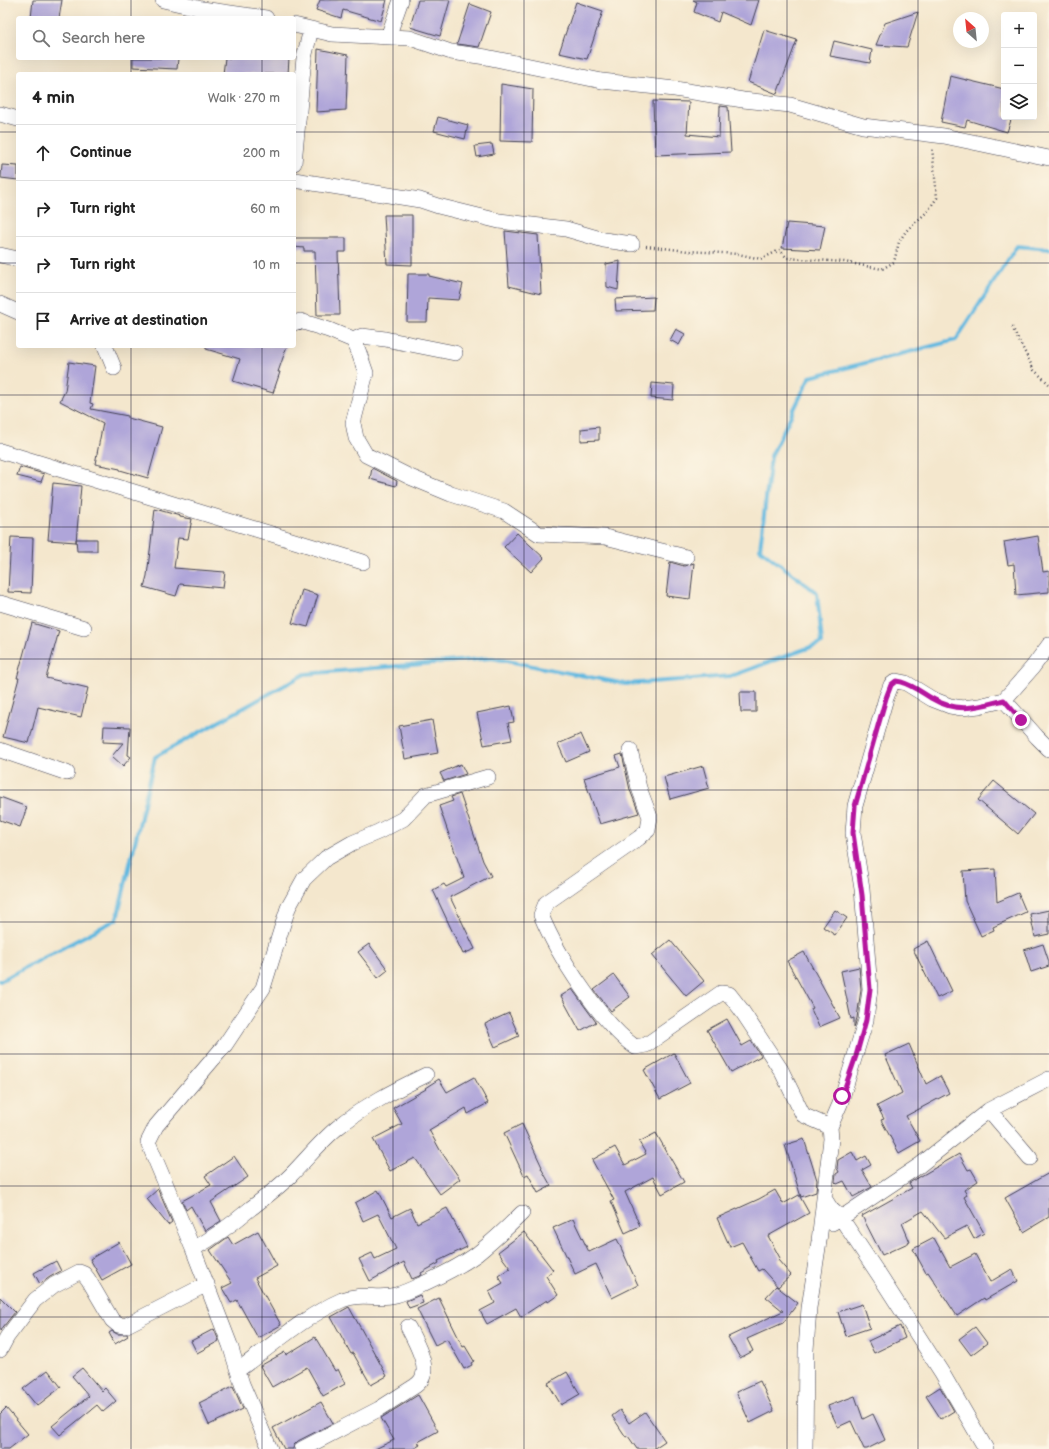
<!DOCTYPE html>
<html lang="en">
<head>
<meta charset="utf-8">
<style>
  :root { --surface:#fff; --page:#f2f2f2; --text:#222; --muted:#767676; --line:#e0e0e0 }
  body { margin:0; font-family:"Balsamiq Sans",sans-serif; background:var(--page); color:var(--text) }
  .controls { position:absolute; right:12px; top:12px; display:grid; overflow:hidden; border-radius:4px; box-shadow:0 4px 16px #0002 }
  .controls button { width:36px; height:36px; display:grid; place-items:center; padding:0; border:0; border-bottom:1px solid var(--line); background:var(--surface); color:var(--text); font:20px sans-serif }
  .compass { position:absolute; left:953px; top:12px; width:36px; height:36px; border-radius:50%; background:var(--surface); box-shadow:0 4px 16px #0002; rotate:333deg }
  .stop { position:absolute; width:12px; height:12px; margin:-9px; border:3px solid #b5179e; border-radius:50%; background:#fff }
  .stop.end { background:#b5179e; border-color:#fff; box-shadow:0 1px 4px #0008 }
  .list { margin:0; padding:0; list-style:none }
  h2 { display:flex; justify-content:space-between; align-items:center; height:52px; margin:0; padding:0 16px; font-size:17px }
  h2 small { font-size:13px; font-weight:400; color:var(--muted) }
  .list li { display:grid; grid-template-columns:26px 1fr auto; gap:12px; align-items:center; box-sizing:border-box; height:56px; padding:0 16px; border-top:1px solid var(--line) }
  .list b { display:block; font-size:15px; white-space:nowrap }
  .list em { font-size:13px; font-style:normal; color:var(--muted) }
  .icon { flex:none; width:22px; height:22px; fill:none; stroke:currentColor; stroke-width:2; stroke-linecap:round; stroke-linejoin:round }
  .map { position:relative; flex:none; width:1049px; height:1449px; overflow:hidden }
  .search { position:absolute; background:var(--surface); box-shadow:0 4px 16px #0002; left:16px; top:16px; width:280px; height:44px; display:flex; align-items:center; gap:10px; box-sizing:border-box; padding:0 14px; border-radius:4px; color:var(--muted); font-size:15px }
  .panel { position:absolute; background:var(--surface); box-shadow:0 4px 16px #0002; left:16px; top:72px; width:280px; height:276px; border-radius:4px }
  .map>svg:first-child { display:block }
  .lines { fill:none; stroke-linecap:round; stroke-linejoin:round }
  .stream { stroke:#64b9e0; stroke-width:4 }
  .building { fill:#afa5d9 }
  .street-casing { stroke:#424051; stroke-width:16 }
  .path { stroke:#424051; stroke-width:2.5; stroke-dasharray:1 3; stroke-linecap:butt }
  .street { stroke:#fff; stroke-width:15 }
  .route { stroke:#b5179e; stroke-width:5 }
  .grid { fill:none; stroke:#22223b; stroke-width:1; stroke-opacity:0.55 }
</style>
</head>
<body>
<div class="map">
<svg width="1049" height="1449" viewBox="0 0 1049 1449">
  <rect width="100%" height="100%" fill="#fcf5e5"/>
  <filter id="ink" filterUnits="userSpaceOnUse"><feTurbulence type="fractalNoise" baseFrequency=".025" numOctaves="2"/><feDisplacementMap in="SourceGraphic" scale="8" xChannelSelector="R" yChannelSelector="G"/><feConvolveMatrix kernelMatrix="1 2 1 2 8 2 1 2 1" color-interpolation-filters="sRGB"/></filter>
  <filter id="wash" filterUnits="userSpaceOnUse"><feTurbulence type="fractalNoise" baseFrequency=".012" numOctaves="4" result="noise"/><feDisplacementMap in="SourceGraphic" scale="16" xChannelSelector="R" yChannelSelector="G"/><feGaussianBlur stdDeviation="0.9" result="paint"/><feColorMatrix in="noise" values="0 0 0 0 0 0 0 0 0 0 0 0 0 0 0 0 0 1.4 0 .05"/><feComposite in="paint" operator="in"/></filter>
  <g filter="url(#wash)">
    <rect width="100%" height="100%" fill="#f4e7cd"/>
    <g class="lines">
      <path class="stream" d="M0 981 117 919 155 757 305 674 492 658 626 684 731 676 822 643 817 593 760 549 771 456 810 377 956 340 1017 246 1049 249"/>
    </g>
    <g id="blocks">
      <path class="building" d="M33 0H62L59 18H31Z
        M320 0H387L381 21 343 10 341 18 316 10Z
        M418 0H450L440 36 410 27Z
        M693 0H759L751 25 721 12 718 22 694 12 697 2Z
        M576 2 603 11 587 59 559 53Z
        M470 4 491 12 479 47 457 44Z
        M918 12 907 47 876 45 885 23Z
        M764 30 797 40 777 94 748 82Z
        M834 41 872 50 870 63 830 56Z
        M318 49 348 55 346 110 316 112Z
        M133 58H178L177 69 133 67Z
        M225 58H289L288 74H223Z
        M950 76 1004 89V117H1012L1007 132 967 120 965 127 941 122Z
        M501 84 533 89 532 142 500 141Z
        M653 101 689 102 687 134 719 137 720 106 728 107 731 152 655 155Z
        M438 117 468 125 465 139 434 131Z
        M492 144 494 154 477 157 475 146Z
        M2 165 18 166V180L1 178Z
        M384 215H412V265L387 264Z
        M787 223 825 226 820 250 782 248Z
        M505 231 538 235 541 294 509 286Z
        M294 238H346V252H338L340 315H317L315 251H304V248L294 247Z
        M620 261 618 290 607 287 606 264Z
        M408 274H429V276L463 284 459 300 428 298 427 322H407Z
        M654 297 653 310 616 311 615 299Z
        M676 329 685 334 679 345 670 340Z
        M206 346H287L278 372H280L273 393 233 381 240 359 206 349Z
        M69 362 95 366 90 403 93 404 91 409 128 416V418L162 427 148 478 120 470V469L95 464 103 423 60 401 65 391Z
        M652 383 674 385 673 400 651 398Z
        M599 427V440L581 441V429Z
        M20 467 44 474 41 482 17 476Z
        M372 468 397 481 396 486 370 479Z
        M53 483 81 486 76 542 48 540Z
        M155 509 180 516V517L192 519 188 539 178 538 174 568 225 572 223 588 180 584 176 596 144 587 147 576Z
        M517 533 544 558 531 572 504 547Z
        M1038 536 1043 572 1049 571V592L1016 595 1014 564 1008 565 1004 542Z
        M11 537 33 538 31 593 8 592Z
        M76 539H97V551H77Z
        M670 562 684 566 694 563 690 599 666 596Z
        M302 590 318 595 308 627 292 623Z
        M32 623 59 631 46 678 88 688 81 717 38 707 29 743 3 737 19 678H17Z
        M740 692H756V712H741Z
        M511 706 514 722 508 723 512 740 484 745 477 713Z
        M432 720 438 753 405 759 399 726Z
        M104 726 130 727 128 755 131 757 123 766 112 756 123 743 103 742Z
        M581 734 589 752 566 762 558 744Z
        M622 754 630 790 639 813 600 824 584 778 620 767 616 756Z
        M461 764 466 774 444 781 440 773Z
        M703 766 709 788 670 799 664 777Z
        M994 781 1034 814 1018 834 978 800Z
        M460 794 483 861 491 876 450 897 475 949 463 954 433 890 444 884 446 887 464 878 439 806 453 801 451 797Z
        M0 797 27 807 20 827 0 820Z
        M995 869 997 902 1018 893 1026 912 993 927 994 930 981 936 965 901 963 871Z
        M835 910 847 918 835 935 823 927Z
        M1049 910V934L1035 937 1030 914Z
        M670 940 704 981 686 996 652 955Z
        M928 941 952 991 937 998 913 949Z
        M369 944 388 970 378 978 358 952Z
        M1043 944 1049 962V966L1031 972 1024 950Z
        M804 952 840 1018 819 1027 811 1009 813 1008 787 961Z
        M859 967 861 989 857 1018 854 1028V1018L851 1019 841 971Z
        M614 975 630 997 611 1011 594 990Z
        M572 989 596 1022 580 1031 561 996Z
        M509 1013 519 1036 495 1047 485 1024Z
        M727 1019 742 1046 751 1041 761 1056 731 1072 707 1030Z
        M909 1044 926 1084 940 1076 949 1093 906 1116 920 1141 899 1153 881 1120 884 1119 877 1106 902 1093 885 1055Z
        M674 1053 690 1083 660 1099 644 1070Z
        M474 1077 488 1103 468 1114 466 1108 429 1130 440 1150 460 1179 440 1194 415 1158 390 1171 373 1139 402 1124 393 1108 426 1089 425 1088 439 1079 447 1092Z
        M522 1124 542 1167 541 1168 551 1186 538 1193 528 1174 524 1176 504 1133Z
        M656 1133 684 1182 662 1194 653 1177 625 1192 640 1226 625 1233 611 1201 614 1200 592 1160 615 1147 625 1165 646 1154 639 1142Z
        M804 1139 817 1180 816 1192 801 1197 785 1145Z
        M852 1152 857 1161 866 1156 871 1165 862 1170 872 1187 853 1197 844 1181 837 1184 835 1182 836 1174 839 1172 837 1168 838 1160Z
        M959 1154 968 1170 971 1169 978 1181 964 1190 967 1195 964 1197 984 1233 974 1239 967 1226 944 1238 923 1211 902 1223 910 1242 882 1255 862 1216 912 1188 909 1183Z
        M234 1156 248 1177 211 1202 221 1221 205 1231 191 1206 186 1210 182 1201 211 1185 205 1176Z
        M1049 1173V1217L1024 1232 1005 1198Z
        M158 1189 172 1222 168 1225 147 1199Z
        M378 1190 392 1217 410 1208 417 1223 447 1208 467 1247 438 1261 439 1263 421 1273 422 1275 412 1279 404 1262 370 1281 359 1259 372 1253 375 1259 396 1249 378 1214 363 1221 355 1203Z
        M775 1190 783 1204 799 1195 809 1213 768 1236 780 1258 778 1260 791 1275 778 1287 762 1269 758 1271 742 1242 730 1247 717 1218 759 1199Z
        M573 1219 589 1252 617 1239 638 1285 612 1298 596 1264 575 1274 553 1228Z
        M258 1231 277 1266 255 1278 281 1325 258 1338 237 1300 231 1303 222 1288 232 1283 210 1250 228 1237 233 1245Z
        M524 1232 553 1270 546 1276 558 1295 548 1302 547 1300 521 1317 516 1308 487 1324 480 1311 495 1303 489 1291 503 1283 498 1276 510 1268 498 1252Z
        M934 1238 950 1267 975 1254 990 1282 1012 1269 1018 1281 985 1300 984 1298 957 1316 928 1272 926 1273 913 1249Z
        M119 1242 131 1264 102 1280 90 1259Z
        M56 1261 61 1271 50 1277 40 1284 34 1273Z
        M776 1286 798 1303 783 1323 747 1339 753 1351 740 1358 728 1337 783 1311 766 1297Z
        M420 1295 423 1303 409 1308 406 1301Z
        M0 1297 15 1312 0 1331Z
        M439 1298 463 1347 465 1346 474 1361 471 1363 472 1365 464 1369 447 1339 435 1345 417 1309Z
        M862 1304 870 1328 846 1336 838 1312Z
        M349 1307 387 1376 371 1385 353 1353 351 1354 331 1317Z
        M900 1326 905 1338 874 1353 868 1341Z
        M975 1327 987 1343 971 1355 959 1339Z
        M214 1329 219 1341 197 1353 191 1341Z
        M112 1331 117 1334H127L128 1336 115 1344 109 1333Z
        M315 1337 335 1371 338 1369 345 1384 323 1396 307 1367 272 1387 260 1366 285 1352 286 1355Z
        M82 1368 102 1391 105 1388 116 1401 103 1412 97 1405 60 1435 52 1426 89 1396 72 1376Z
        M48 1370 61 1387 37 1406 23 1389Z
        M567 1372 580 1394 561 1405 548 1383Z
        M760 1381 774 1411 750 1423 736 1392Z
        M233 1386 243 1409 209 1425 199 1403Z
        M940 1387 954 1411 941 1419 926 1396Z
        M418 1395 438 1431 418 1442 420 1445 413 1449H375L394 1440 381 1418Z
        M855 1396 863 1419 873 1414 885 1440 867 1449H864L851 1421 838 1427 828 1406Z
        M321 1402 333 1423 298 1441 294 1445 293 1449H284L273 1428Z
        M6 1408 28 1434 9 1449H0V1414Z
        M620 1410 629 1423 645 1412 665 1441 653 1449H637L628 1436 626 1437 612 1416Z"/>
    </g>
  </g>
  <g filter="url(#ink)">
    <use href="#blocks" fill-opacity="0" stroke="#424051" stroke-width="1"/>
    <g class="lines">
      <defs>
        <path id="street" d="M163 0 202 9 266 18
          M294 25 332 34 410 38 451 52 486 57 602 81 675 89 743 100 790 105 863 126 944 136 1049 158
          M388 37 401 0
          M0 114 18 119
          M294 163 304 58 311 29
          M294 180 420 200 438 206 499 221 566 229 604 240 632 244
          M0 255 18 259
          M0 304 18 312
          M294 323 300 321 329 330 353 340 358 350 366 373 353 423 356 438 366 455 410 477 451 494 504 511 539 534 605 537 686 557
          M353 340 362 336 385 339 455 353
          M105 346 114 368
          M0 451 363 562
          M0 603 84 628
          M1004 700 1037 737 1049 749
          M0 750 67 773
          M630 750 639 788 650 817 648 830 639 838 546 903 541 915C557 954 600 1022 635 1047L646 1045 721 993 729 994 740 1008 781 1070 803 1115 830 1127
          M989 1110 1030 1158
          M824 1198 831 1209 841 1218 881 1278 942 1373 986 1449
          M832 1223 841 1218 920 1165 989 1110 1049 1079
          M193 1249C215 1237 231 1225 250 1209 264 1198 278 1188 290 1176 306 1160 320 1142 337 1128 364 1106 395 1090 426 1075
          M0 1350 7 1337 35 1300 54 1285 79 1272 84 1274 88 1279 112 1320 118 1325 125 1326 207 1284
          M238 1370C272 1346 303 1317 342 1300 362 1292 378 1300 396 1295 407 1292 416 1287 427 1282 444 1274 462 1265 477 1254 493 1241 508 1227 522 1213
          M270 1449 242 1384 230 1345 193 1249 148 1142 156 1126 225 1045 263 988 288 908 304 879 326 858 352 843 378 832 403 819 426 795 488 777
          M302 1449 379 1409 415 1386C419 1383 422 1380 423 1376 428 1363 414 1339 408 1327
          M805 1449 806 1350 809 1308 819 1241 831 1139 830 1127 840 1104 866 1020 870 989 862 889 853 833 855 806 886 698 891 685 896 681 906 683 932 699 950 706 962 708 979 706 1004 700 1032 668 1049 645"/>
      </defs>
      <use href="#street" class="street-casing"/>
      <path class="path" d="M646 246 688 251 738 254 761 259 780 250 787 258 844 262 882 269 894 262 899 242 906 231 927 212 937 198 932 147
        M1012 327 1034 370 1049 384"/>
      <use href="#street" class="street"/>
    </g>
  </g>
  <g class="lines" filter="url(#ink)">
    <path class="route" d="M842 1096 856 1056 866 1020 870 989 862 895 853 833 855 806 886 698 891 685 896 681 901 682C912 685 921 692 931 698 958 714 977 707 1004 700L1021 720"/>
  </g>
  <path class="grid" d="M131 0V18M262 0V18M393 0V1449M524 0V1449M656 0V1449M787 0V1449M918 0V1449M131 58V74M262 58V74M0 132H18M294 132H1049M0 263H18M294 263H1049M131 346V1449M262 346V1449M0 395H1049M0 527H1049M0 659H1049M0 790H1049M0 922H1049M0 1054H1049M0 1186H1049M0 1317H1049"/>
</svg>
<div class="controls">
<button>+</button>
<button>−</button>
<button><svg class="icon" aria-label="layers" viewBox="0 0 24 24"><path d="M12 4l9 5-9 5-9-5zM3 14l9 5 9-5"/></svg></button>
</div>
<svg class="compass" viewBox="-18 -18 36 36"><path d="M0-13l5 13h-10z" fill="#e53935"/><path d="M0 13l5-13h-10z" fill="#767676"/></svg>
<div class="stop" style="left:842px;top:1096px"></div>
<div class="stop end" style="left:1021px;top:720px"></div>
<div class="search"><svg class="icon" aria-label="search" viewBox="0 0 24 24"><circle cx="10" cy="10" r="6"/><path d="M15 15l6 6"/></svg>Search here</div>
<section class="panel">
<h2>4 min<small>Walk · 270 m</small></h2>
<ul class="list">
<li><svg class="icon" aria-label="ahead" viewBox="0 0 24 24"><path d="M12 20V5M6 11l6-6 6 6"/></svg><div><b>Continue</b></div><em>200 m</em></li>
<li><svg class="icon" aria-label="right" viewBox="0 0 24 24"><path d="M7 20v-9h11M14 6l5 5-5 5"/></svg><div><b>Turn right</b></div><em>60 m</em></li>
<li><svg class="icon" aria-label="right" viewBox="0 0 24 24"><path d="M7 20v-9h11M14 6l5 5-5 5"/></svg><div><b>Turn right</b></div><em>10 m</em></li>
<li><svg class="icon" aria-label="arrive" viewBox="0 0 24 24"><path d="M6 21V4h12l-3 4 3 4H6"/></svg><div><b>Arrive at destination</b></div></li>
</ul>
</section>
</div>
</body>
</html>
